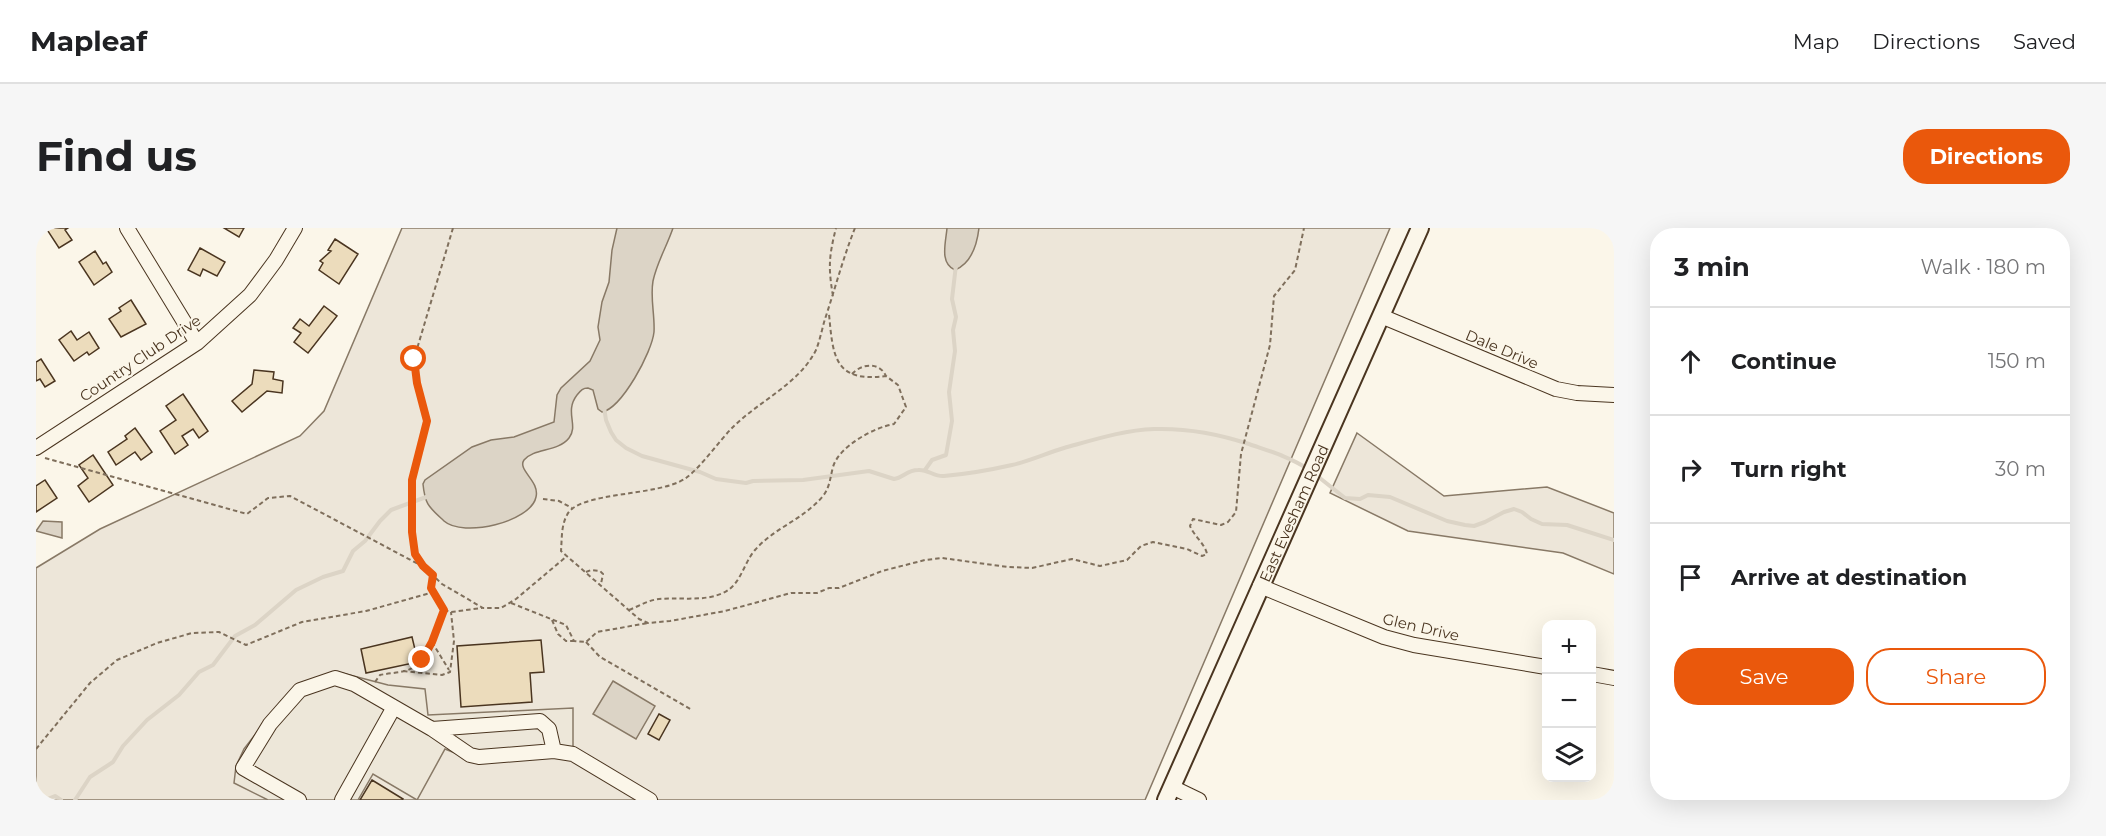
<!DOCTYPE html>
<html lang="en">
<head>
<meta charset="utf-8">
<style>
  :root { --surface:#fff; --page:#f6f6f6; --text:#202124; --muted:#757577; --line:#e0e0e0; --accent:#ea580c }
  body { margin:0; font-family:Montserrat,sans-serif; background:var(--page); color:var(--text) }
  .controls { position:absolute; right:18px; bottom:18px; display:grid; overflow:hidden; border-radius:12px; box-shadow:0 6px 24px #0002 }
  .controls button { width:54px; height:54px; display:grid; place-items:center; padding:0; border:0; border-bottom:2px solid var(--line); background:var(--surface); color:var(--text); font:30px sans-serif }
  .stop { position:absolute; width:18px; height:18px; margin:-14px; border:4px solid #ea580c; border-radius:50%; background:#fff }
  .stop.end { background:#ea580c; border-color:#fff; box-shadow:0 2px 6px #0008 }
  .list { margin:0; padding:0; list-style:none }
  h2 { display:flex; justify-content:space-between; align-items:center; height:78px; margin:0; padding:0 24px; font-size:26px }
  h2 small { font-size:20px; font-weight:400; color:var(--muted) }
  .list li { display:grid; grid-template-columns:39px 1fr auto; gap:18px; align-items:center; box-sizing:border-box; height:108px; padding:0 24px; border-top:2px solid var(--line) }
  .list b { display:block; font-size:22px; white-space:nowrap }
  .list em { font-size:20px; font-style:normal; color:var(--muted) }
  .actions { display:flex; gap:12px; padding:18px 24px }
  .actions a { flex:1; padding:14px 0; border:2px solid var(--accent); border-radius:24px; text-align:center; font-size:21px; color:var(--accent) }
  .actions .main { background:var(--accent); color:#fff }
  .icon { flex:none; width:33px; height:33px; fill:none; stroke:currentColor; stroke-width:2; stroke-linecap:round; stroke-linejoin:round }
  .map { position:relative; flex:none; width:1578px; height:572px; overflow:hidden; border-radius:24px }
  header { display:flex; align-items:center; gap:36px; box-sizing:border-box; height:84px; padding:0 30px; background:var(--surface); border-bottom:2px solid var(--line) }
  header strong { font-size:28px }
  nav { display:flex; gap:33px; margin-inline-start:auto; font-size:21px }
  .intro { display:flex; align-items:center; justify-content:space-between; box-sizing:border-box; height:144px; padding:0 36px }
  h1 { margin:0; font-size:42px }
  .button { padding:15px 27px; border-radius:24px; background:var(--accent); color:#fff; font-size:21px; font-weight:700 }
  main { display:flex; gap:36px; padding:0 36px }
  aside { flex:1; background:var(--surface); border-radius:24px; box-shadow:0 6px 24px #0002 }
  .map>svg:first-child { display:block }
  .green { fill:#ede6d9; stroke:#887966; stroke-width:1.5 }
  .parking { fill:#ede7d9; stroke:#887966; stroke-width:1.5 }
  .water { fill:#dcd4c6; stroke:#887966; stroke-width:1.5 }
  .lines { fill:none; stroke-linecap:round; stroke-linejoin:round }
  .stream { stroke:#dcd4c6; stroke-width:4 }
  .building { fill:#ecdcbc; stroke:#4a3520; stroke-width:1.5 }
  .minor-casing { stroke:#4a3520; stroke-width:16 }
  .major-casing { stroke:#4a3520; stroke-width:20 }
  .path { stroke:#7f6f5c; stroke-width:2; stroke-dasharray:4.5 3; stroke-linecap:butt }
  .minor { stroke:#fbf6e9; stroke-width:14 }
  .major { stroke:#fbf6e9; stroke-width:16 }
  .route { stroke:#ea580c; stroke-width:8 }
  .labels { text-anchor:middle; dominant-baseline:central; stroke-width:4.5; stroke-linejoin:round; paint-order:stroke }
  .street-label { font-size:15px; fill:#4a3520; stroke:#fbf6e9 }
</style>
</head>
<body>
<header>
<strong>Mapleaf</strong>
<nav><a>Map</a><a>Directions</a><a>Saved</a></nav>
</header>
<div class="intro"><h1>Find us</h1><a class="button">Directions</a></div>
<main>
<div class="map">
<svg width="1578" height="572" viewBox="0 0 1578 572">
  <rect width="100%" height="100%" fill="#fbf6e9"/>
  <path class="green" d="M366 0H1354L1109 572H0V340L64 301 264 208 288 183Z
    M1321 205 1408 268 1511 259 1578 285V346L1527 325 1372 303 1294 265Z"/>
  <path class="parking" d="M306 445 352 457 389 461 392 487 537 480V526L444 535 409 521 381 572 337 546 322 572H232L198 555 200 538 208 521 245 473 256 461 290 447Z"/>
  <path class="water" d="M581 0H637C631 18 621 34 617 53 614 70 619 87 618 104 616 124 586 180 566 184L562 181 557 162 552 160C547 160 545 162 541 167 528 184 543 197 533 210 522 224 498 220 488 232 481 242 504 253 500 269 495 294 427 310 408 293 393 279 389 277 387 256L389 252 436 219 455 212 478 209 518 194 521 167 525 160 554 133 564 112 562 99 566 74 573 54 576 22Z
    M911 0H943C941 17 936 35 919 42 903 35 910 14 911 0Z
    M7 293 26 294V310L0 303Z
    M577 453 619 478 600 511 557 486Z"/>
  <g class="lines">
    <path class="stream" d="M568 179 570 192 575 204 580 212 590 220 606 228 664 244 680 251 710 255 717 253 767 252 833 243 858 251C867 250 871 242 882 242 892 241 898 249 908 248 931 246 954 242 976 237 994 233 1011 225 1028 220 1057 212 1088 202 1118 201 1149 200 1183 206 1213 216 1233 223 1254 229 1272 241
      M889 242 896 232 910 227 916 193 913 164 919 123 917 102 920 89 916 71 920 37
      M1280 247 1309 270 1324 271 1332 267 1354 269 1411 293 1429 297 1438 298 1449 294 1468 284 1478 281 1486 284 1495 291 1506 296 1531 297 1578 312
      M9 572 19 568 25 572
      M39 572 54 549 77 534 87 518 111 492 143 467 163 444 177 437 199 408 219 397 260 362 287 349 307 343 317 323 329 313 344 293 355 282 393 268"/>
  </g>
  <path class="building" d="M10 0H32L29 2 36 12 23 20Z
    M188 0H208L203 9Z
    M299 11 322 26 303 56 283 42 287 35 284 33 295 23 292 22Z
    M164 20 189 34 181 48 167 41 164 48 152 42Z
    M59 23 67 36 70 34 76 44 58 57 43 34Z
    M95 72 110 96 85 109 73 91 85 83 83 80Z
    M288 78 301 88 272 125 258 114 265 105 257 100 264 91 273 98Z
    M35 103 41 112 53 104 63 120 53 127 51 124 38 133 23 112Z
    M5 131 19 153 9 159 4 151 0 153V134Z
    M218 142 238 144 237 151 247 153 246 165 231 163 206 184 196 173 216 156Z
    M147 166 172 203 163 210 157 201 146 208 152 217 139 226 124 203 140 192 130 178Z
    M99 200 116 224 105 232 99 224 80 237 72 224 91 211 89 208Z
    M57 227 77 257 53 274 42 258 52 250 43 237Z
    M9 252 21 270 0 284V258Z
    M376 409 382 434 330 445 325 421Z
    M505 412 508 444 494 445 496 474 425 479 421 418Z
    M623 486 634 492 623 512 612 506Z
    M336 552 367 571 366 572H324Z"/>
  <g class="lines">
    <defs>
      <path id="minor" d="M91 0 161 115
        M1345 88 1520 161 1541 165 1578 167
        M0 220 161 115 214 67 240 32 259 0
        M1224 358 1348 409 1378 417 1510 439
        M1556 446 1578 450
        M396 501 504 493 513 501 518 523
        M1136 559 1163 572
        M263 572 207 540 234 496 264 462 299 450 318 456 396 501 434 527 443 529 518 523 537 526 614 572
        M306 572 358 479"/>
      <g id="major">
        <path id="s1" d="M1130 572 1384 0"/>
      </g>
    </defs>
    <use href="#minor" class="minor-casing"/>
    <use href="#major" class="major-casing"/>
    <path class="path" d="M417 0 378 131 381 155 391 193 376 252V304L379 326 387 338 406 356 447 380H465L480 371 531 328
      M819 0C807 30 799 61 789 91 786 101 784 112 780 122 763 156 723 173 697 199 682 214 667 237 650 250 623 269 542 263 531 287 525 298 526 311 525 323L603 391 612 395 634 393 689 383 755 365H781L793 360H803L846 343 889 332 906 330 972 339 996 340 1036 331 1064 338 1091 332 1105 318 1117 314 1151 321 1166 328 1171 326C1169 316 1158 308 1154 298L1157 291 1185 297 1192 294 1200 284 1205 226 1234 117 1238 68 1259 42 1268 0
      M797 68C792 39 793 28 800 0
      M816 146C825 136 843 133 850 148
      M9 230 211 286 232 270 254 268 386 338
      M507 271 523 273 536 280
      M550 344 555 342 564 343 567 346 565 356
      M475 375 530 397 538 413 550 414 561 404 612 395
      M408 382 415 384 446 380
      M593 382C603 378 613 372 623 371 644 369 667 374 687 365 705 357 707 336 719 322 738 300 768 291 787 268 794 259 794 250 797 239 803 218 839 199 858 196L870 179 862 157 850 148C798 155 797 128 793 86
      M516 392 522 406 530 413H538
      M396 414 413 442
      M550 414 564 429 656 482
      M367 443 406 447 414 444 418 413 415 384
      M339 454 344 447C353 445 364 445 372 442 394 434 401 401 408 382L395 360 397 347
      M0 521 54 455 81 432 121 415 156 405 183 404 210 417 266 394 330 383 398 364"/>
    <use href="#minor" class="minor"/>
    <use href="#major" class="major"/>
  </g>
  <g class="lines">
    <path class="route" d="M378 131 381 155 391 193 376 252V304L379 326 387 338 397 347 395 360 408 382 396 414 386 432"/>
  </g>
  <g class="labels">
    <g class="street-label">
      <text transform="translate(1466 121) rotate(23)">Dale Drive</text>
      <text transform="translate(104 130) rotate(-34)">Country Club Drive</text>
      <text stroke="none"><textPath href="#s1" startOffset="314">East Evesham Road</textPath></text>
      <text transform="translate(1385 399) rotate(13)">Glen Drive</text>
    </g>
  </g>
</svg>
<div class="controls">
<button>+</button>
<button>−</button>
<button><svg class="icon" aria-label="layers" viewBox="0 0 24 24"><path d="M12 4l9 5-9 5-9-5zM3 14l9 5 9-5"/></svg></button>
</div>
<div class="stop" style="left:378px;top:131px"></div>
<div class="stop end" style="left:386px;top:432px"></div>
</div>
<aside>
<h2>3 min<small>Walk · 180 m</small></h2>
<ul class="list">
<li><svg class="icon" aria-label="ahead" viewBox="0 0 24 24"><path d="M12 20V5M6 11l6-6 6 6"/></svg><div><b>Continue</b></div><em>150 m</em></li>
<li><svg class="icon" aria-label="right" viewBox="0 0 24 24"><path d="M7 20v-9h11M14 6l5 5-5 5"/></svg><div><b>Turn right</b></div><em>30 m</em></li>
<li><svg class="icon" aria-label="arrive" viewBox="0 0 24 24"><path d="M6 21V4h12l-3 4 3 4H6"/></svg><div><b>Arrive at destination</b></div></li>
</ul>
<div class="actions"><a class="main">Save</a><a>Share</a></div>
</aside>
</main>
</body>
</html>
